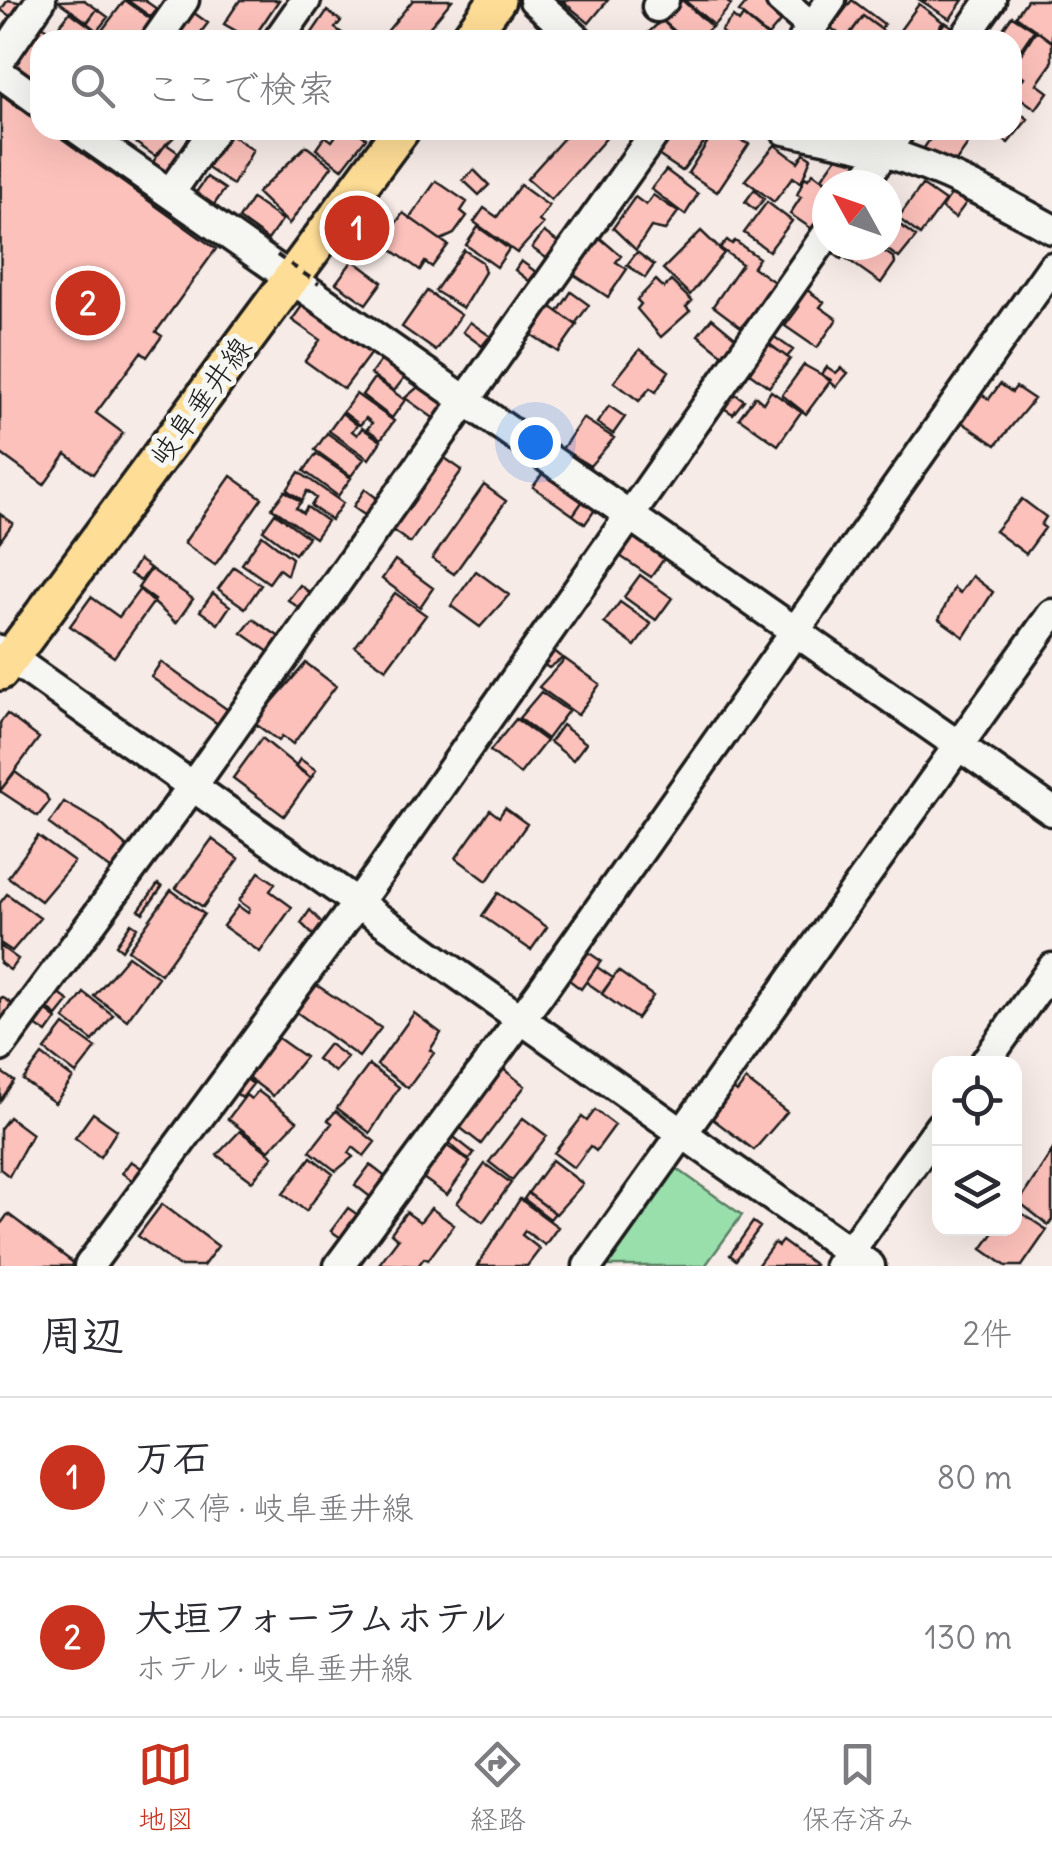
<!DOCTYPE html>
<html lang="ja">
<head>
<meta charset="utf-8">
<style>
  :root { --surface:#fff; --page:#f7f7f7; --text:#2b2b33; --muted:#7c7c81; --line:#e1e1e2; --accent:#c8321e }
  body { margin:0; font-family:Delius,"Klee One",sans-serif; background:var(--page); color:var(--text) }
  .controls { position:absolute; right:30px; bottom:30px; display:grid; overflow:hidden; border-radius:20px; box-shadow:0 10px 40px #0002 }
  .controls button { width:90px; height:90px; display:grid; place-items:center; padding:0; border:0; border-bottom:2px solid var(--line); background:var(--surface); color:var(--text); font:50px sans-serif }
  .compass { position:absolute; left:812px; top:170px; width:90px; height:90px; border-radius:50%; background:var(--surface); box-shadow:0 10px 40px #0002; rotate:310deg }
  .you { position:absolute; left:535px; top:442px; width:35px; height:35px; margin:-25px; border:8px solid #fff; border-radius:50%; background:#1a73e8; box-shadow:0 0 0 15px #1a73e833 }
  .badge { display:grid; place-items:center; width:65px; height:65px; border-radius:50%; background:var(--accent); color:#fff; font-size:32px; font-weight:700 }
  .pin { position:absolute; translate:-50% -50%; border:5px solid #fff; box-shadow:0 2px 10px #0006 }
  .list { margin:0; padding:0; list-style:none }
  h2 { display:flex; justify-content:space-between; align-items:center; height:130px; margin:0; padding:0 40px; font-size:42px }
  h2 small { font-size:32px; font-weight:400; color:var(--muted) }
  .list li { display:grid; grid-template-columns:65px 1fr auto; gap:30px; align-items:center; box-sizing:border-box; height:160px; padding:0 40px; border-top:2px solid var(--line) }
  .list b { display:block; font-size:38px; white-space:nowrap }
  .list p { margin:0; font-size:32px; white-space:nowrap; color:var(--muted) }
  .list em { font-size:32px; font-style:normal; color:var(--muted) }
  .icon { flex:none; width:55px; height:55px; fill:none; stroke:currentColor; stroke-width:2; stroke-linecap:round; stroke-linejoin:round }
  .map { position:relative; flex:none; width:1052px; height:1266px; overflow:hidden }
  .search { position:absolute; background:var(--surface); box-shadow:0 10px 40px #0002; left:30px; right:30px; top:30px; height:110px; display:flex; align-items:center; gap:25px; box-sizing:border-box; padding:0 35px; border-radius:30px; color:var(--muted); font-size:38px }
  .sheet { height:450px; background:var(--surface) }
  nav { display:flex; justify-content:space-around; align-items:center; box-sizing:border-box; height:140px; border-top:2px solid var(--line); background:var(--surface); font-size:28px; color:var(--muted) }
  nav a { display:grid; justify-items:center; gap:5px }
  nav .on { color:var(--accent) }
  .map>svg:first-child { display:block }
  .green { fill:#99dfac; stroke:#5a7e64; stroke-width:2.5 }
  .building { fill:#fdc1bb; stroke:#1c1c1c; stroke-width:2.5 }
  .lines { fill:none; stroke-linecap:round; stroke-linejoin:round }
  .minor-casing { stroke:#1c1c1c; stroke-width:35 }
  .major-casing { stroke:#1c1c1c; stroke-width:42 }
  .minor { stroke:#f6f6f2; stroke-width:28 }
  .major { stroke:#fedd96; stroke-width:35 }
  .path-bridge { stroke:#1c1c1c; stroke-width:4; stroke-dasharray:8 8; stroke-linecap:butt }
  .labels { text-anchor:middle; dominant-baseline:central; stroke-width:10; stroke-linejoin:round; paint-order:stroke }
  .street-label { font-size:30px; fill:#1c1c1c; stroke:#f6f6f2 }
</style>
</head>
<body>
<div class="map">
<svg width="1052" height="1266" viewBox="0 0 1052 1266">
  <rect width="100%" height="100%" fill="#f7ebe7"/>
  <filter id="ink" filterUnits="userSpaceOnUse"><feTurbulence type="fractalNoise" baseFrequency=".01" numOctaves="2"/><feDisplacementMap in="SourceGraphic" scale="20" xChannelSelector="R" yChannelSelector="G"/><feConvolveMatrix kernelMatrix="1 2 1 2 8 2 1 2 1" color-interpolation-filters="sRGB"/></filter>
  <g filter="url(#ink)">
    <path class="green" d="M676 1168 742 1215 705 1266H610L606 1263Z"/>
    <path class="building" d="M8 0 28 4 16 20 1 10Z
      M84 0 97 9 87 22 58 1Z
      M125 0 152 20 137 40H109L100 33Z
      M127 0H144L157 9 151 17Z
      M240 0H279L252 40 224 24Z
      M413 0H452L419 40H393L385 34Z
      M561 0H608L589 23Z
      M682 0 712 27 696 40H685L662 20Z
      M684 0H725L731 5 714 25Z
      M749 0H766L785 16 768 36 739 12Z
      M852 0 884 24 881 29 863 16 846 39 831 28Z
      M920 0H963L950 19Z
      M1027 0H1052V42L1016 16Z
      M919 4 943 22 930 40H908L898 33Z
      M97 9 108 17 97 31 87 23Z
      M190 10 208 23 195 40H168Z
      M327 11 341 21 335 28 346 36 343 40H307Z
      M70 12 95 30 87 40H69L56 30Z
      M743 16 769 38 767 40H727L721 31 733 17 739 22Z
      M863 16 886 33 882 40 848 37Z
      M1012 16 1034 30 1012 62V40H995Z
      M662 20 682 40H657L649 32Z
      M945 22 959 31 952 40 936 35Z
      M44 27 62 40H40V69L31 81 13 67 39 28Z
      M1036 30 1052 42V63L1037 84 1048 92 1036 109 1013 93 1024 77 1012 68Z
      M1 94 40 123V130H50L216 249 156 332 162 336 147 357 141 352 96 413 123 433 93 474 66 454 44 485 0 453Z
      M1012 107 1028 119 1008 143 989 130H1012Z
      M100 130H132L120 146Z
      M146 130H181L155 156 136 143Z
      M340 130H355L366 138 342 169 316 149 325 136 332 141Z
      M571 130H602L608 136 551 200 527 179Z
      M670 130 711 133 682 171 652 151Z
      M715 130 749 144 717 192 688 173Z
      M936 130H978L952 167 924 148Z
      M226 131 253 150 233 185 203 165Z
      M166 144 179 153 166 172 153 162Z
      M775 145 798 162 804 153 811 158 801 183 793 177 774 202 745 180Z
      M306 146 332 166 289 224 257 193Z
      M839 154 866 159 852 185H831L822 178Z
      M474 170 489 185 479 195 463 180Z
      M666 170 698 194 685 215 651 189Z
      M813 173 829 185 827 214 815 231 790 214 801 197 797 195 805 177 808 179Z
      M207 177 225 189 213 206 195 194Z
      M436 181 467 202 461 211 467 216 454 234 441 240 410 218Z
      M520 185 549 206 539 221 543 224 517 253 474 222 484 208 497 217Z
      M922 185 945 201 920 235 898 218Z
      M754 190 764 199 755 210 745 202Z
      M952 193 966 203 955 218 941 208Z
      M653 195 678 212 665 230 651 227 636 250 613 228 635 197 646 205Z
      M252 199 282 220 268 240 239 219Z
      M767 202 792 221 769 251 744 233Z
      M403 213 448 245 432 267 425 262 420 270 382 243Z
      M887 215 916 237 899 258 881 245H887Z
      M478 227 509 249 497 267 466 245Z
      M701 231 724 253 690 295 663 269Z
      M544 232 563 246 552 262 532 248Z
      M600 238 621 256 616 262 627 269 608 297 573 274 579 266 573 262 585 244 592 249Z
      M727 240 732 244 735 241 759 258 753 267 777 284 741 327 713 306 742 264 720 248Z
      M828 245H851L841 259 826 248Z
      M851 245H875L894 258 895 263 881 283 844 257Z
      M464 250 482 262 485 272 463 308 435 291Z
      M637 252 654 265 645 278 627 265Z
      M353 260 382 282 366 304 336 283Z
      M521 261 536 272 529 281 515 270Z
      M656 280 664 288 671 281 692 301 686 307 690 311 661 337 637 309 641 304 637 300Z
      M800 285 824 302 820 307 837 319 817 348 785 326 799 307 790 300Z
      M427 291 461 315 436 351 402 327Z
      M571 292 589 305 575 324 558 312Z
      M309 296 376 346 344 389 305 361 320 340 292 320Z
      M551 307 577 325 558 352 532 335Z
      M712 318 741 342 728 359 698 335Z
      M470 322 490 336 482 346 463 332Z
      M773 336 793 350 787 357 768 343Z
      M764 341 790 359 769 387 744 369Z
      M640 349 669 371 656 392 650 388 639 401 614 382Z
      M384 356 408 373 394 391 371 374Z
      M804 365 831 380 806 414 782 395Z
      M827 367 836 373 841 368 848 373 836 387 822 374Z
      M374 378 405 400 392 418 362 395Z
      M424 382 447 399 441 407 447 410 439 422 405 398Z
      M1000 384 1012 392 1016 387 1034 399 996 445 957 419 976 391 989 399Z
      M729 390 744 400 733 414 719 405Z
      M771 391 801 412 778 445 739 418 755 396 763 403Z
      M356 394 394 421 381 439 367 429 372 423 366 418 360 425 343 412Z
      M609 406 625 417 613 434 597 423Z
      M342 413 357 425 352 431 357 435 362 428 381 441 369 459 329 431Z
      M583 418 614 438 590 466 562 449Z
      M327 433 364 459 351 476 315 450Z
      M316 454 351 478 338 496 304 471Z
      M439 454 462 470 410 543 388 527Z
      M547 467 587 495 573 515 533 487Z
      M299 472 343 503 331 520 311 506 316 498 307 491 302 500 287 490Z
      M231 476 262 498 215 565 184 543Z
      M484 485 506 501 454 574 432 559Z
      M365 489 378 499 366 516 353 507Z
      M285 491 301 502 296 508 303 513 307 507 327 521 315 538 272 508Z
      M587 495 599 504 585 524 573 515Z
      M1022 499 1046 517 1041 525 1045 528 1026 554 995 531Z
      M275 513 308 537 295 554 263 530Z
      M0 514 13 523 0 541Z
      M635 534 666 556 651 577 620 556Z
      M262 535 292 558 287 575 279 569 269 583 242 564Z
      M139 560 150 568 141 581 130 574Z
      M395 560 433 588 420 607 382 579Z
      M234 567 261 585 245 608 218 589Z
      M151 569 193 599 176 623 138 588Z
      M476 571 509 595 480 627 451 606Z
      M640 575 672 598 656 620 624 597Z
      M972 576 993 592 964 637 939 619 954 588 960 593Z
      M300 585 313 595 302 610 288 600Z
      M140 589 155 600 114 657 70 626 91 597 119 617Z
      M213 593 230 606 218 624 200 611Z
      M395 593 426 615 386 669 355 647Z
      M620 602 651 624 635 646 604 623Z
      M253 619 284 640 273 655 242 633Z
      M548 646 563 658 549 668 538 661Z
      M565 659 600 684 578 715 539 687Z
      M161 662 228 710 218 724 151 677Z
      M306 663 336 686 293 744 282 736 279 741 254 723Z
      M541 692 568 711 547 739 519 718Z
      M7 714 39 738 0 791V723Z
      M516 719 546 741 520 774 490 751Z
      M562 725 586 743 573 760 550 742Z
      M262 738 311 778 284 816 233 778Z
      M300 759 316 770 311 778 295 767Z
      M15 772 46 795 49 802 38 816 0 791Z
      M64 802 100 823 128 848 112 870 49 824Z
      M505 808 527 824 487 881 456 858 490 810 499 817Z
      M38 836 74 862 41 901 8 877Z
      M212 839 239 859 203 907 176 888Z
      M259 872 275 883 270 891 292 907 260 952 223 926 238 906 248 913 250 909 239 901Z
      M158 884 162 887 143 913 139 910Z
      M171 890 204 914 161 974 128 950Z
      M498 893 547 927 531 950 482 916Z
      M7 894 40 918 12 951 0 943V903Z
      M310 910 326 927 317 939 301 923Z
      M131 923 137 927 122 950 116 945Z
      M0 946 18 959 10 970 0 963Z
      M585 950 601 961 581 989 565 977Z
      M128 956 158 977 127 1020 94 996Z
      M597 967 613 978 602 993 586 982Z
      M618 971 653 996 637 1019 602 994Z
      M315 984 381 1028 359 1057 295 1011Z
      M55 991 69 1001 57 1016 44 1006Z
      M84 993 113 1015 93 1041 64 1019Z
      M2 997 18 1008 0 1025V999Z
      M43 1008 57 1019 47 1033 32 1023Z
      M414 1013 441 1033 430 1050 434 1053 408 1088 377 1065Z
      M64 1025 96 1048 76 1074 45 1050Z
      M274 1035 305 1057 273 1096 245 1075Z
      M329 1044 347 1057 335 1072 317 1059Z
      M42 1055 73 1078 55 1103 23 1080Z
      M369 1065 399 1087 370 1133 337 1108Z
      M502 1068 525 1086 481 1144 458 1126Z
      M0 1071 14 1081 0 1101Z
      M241 1075 253 1084 242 1098 230 1088Z
      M746 1080 787 1112 754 1150 710 1117 731 1087 737 1092Z
      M258 1091 297 1121 269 1150 228 1119 246 1095 251 1099Z
      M595 1110 615 1125 596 1151 590 1146 574 1168 554 1153 582 1117 587 1121Z
      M336 1111 375 1142 364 1156 353 1147 349 1153 353 1157 336 1171 310 1151 332 1123 328 1120Z
      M93 1113 117 1130 100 1157 75 1138Z
      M9 1117 32 1134 9 1176 0 1169V1129Z
      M523 1118 547 1136 512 1180 489 1162Z
      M240 1131 273 1156 252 1181 217 1155Z
      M450 1134 474 1153 469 1160 445 1140Z
      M443 1143 470 1162 447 1195 420 1176Z
      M1052 1151V1220L1048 1225 1019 1202Z
      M311 1157 333 1174 306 1211 283 1194Z
      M552 1160 583 1184 556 1214 528 1193Z
      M131 1161 146 1171 137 1184 122 1173Z
      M485 1164 511 1183 483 1222 457 1203Z
      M370 1165 388 1179 373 1199 355 1185Z
      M528 1193 555 1213 550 1219 524 1199Z
      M520 1199 558 1227 545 1245 525 1231 522 1235 540 1249 527 1266H477Z
      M162 1204 218 1246 203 1266H178L138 1236Z
      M348 1208 361 1217 344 1240 331 1231Z
      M431 1208 454 1225 428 1260 424 1258 418 1266 379 1264 398 1239 391 1233 406 1212 420 1222Z
      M1014 1208 1047 1230 1022 1266H1006L982 1249 997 1228H1014Z
      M8 1214 75 1264 73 1266H0V1225Z
      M753 1222 760 1227 736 1260 730 1255Z
      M782 1241 815 1265 814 1266H757L774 1243 778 1246Z"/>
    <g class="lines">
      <defs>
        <path id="minor" d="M534 0 578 40
          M781 0 812 27
          M657 7 664 0
          M156 40 184 0
          M278 40 306 0
          M803 40 831 0
          M963 40 991 0
          M0 60 41 0
          M0 73 40 102
          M79 130 1052 811
          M785 130C818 137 852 143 884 152 943 169 998 199 1052 229
          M861 185 900 130
          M170 193 214 130
          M0 650 870 1266
          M0 1047 192 787 657 130
          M984 1064 1052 968
          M89 1266 378 875 827 234
          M339 1266 540 993 1052 267
          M588 1266 1052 614
          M839 1266 940 1126"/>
        <path id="major" d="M468 40 497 0
          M0 672 401 130"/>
      </defs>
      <use href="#minor" class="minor-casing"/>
      <use href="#major" class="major-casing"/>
      <use href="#minor" class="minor"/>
      <use href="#major" class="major"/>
      <path class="path-bridge" d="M277 255 319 284"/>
    </g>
  </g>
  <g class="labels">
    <g class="street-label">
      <text transform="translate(200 401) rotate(-54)">岐阜垂井線</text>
    </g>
  </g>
</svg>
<div class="controls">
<button><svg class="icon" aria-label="locate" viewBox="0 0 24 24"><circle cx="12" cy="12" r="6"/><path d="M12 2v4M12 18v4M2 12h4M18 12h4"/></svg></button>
<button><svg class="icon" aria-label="layers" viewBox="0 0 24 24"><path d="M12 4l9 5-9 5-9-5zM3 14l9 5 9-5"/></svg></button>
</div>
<svg class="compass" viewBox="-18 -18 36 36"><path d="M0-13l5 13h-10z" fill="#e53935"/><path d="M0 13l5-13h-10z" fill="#7c7c81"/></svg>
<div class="you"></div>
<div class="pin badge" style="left:357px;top:228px">1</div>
<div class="pin badge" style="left:88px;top:303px">2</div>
<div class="search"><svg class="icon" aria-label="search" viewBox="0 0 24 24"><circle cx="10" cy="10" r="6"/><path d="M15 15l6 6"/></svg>ここで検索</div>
</div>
<section class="sheet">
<h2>周辺<small>2件</small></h2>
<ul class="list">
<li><span class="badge">1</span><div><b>万石</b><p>バス停 · 岐阜垂井線</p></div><em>80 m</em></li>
<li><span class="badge">2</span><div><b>大垣フォーラムホテル</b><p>ホテル · 岐阜垂井線</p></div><em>130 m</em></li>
</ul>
</section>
<nav>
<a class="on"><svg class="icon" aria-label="map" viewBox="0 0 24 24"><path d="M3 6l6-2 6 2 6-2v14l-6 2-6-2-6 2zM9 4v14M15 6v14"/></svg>地図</a>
<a><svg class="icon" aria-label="directions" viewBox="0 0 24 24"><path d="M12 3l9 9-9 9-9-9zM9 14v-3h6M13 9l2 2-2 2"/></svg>経路</a>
<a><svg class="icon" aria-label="saved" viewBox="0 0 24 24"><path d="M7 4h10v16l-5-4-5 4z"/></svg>保存済み</a>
</nav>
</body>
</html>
